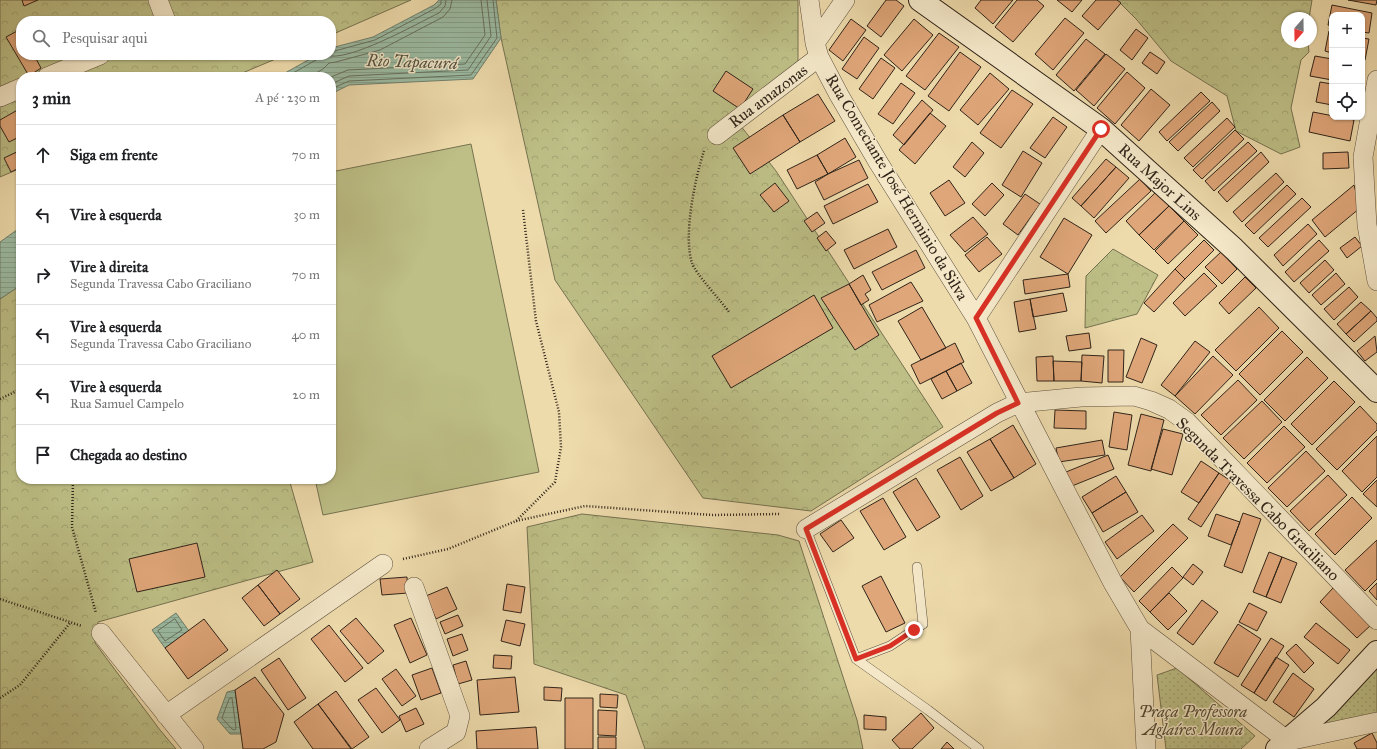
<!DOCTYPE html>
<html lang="pt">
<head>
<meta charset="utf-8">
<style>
  :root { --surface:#fff; --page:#f2f2f2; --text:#202124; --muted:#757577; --line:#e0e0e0 }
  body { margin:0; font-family:"IM FELL Great Primer",serif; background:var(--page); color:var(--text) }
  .controls { position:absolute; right:12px; top:12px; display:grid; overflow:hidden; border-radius:8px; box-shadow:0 1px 3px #0004 }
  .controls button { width:36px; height:36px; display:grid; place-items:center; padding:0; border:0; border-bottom:1px solid var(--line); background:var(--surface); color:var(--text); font:20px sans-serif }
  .compass { position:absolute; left:1281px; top:12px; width:36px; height:36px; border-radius:50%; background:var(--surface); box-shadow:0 1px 3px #0004; rotate:200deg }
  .stop { position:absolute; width:12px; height:12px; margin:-9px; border:3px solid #d93025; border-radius:50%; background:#fff }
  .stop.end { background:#d93025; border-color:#fff; box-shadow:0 1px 4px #0008 }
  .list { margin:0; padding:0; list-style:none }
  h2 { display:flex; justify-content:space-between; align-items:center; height:52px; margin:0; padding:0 16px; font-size:17px }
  h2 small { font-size:13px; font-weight:400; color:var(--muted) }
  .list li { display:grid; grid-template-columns:26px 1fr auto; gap:12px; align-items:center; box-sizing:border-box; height:60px; padding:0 16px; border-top:1px solid var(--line) }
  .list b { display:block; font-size:15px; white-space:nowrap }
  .list p { margin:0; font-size:13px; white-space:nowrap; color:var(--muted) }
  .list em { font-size:13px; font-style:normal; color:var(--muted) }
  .icon { flex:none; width:22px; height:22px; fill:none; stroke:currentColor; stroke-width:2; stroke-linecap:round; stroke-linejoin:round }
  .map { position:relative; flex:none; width:1377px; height:749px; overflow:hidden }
  .search { position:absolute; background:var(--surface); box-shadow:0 1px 3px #0004; left:16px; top:16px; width:320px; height:44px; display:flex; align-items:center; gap:10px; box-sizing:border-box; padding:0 14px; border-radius:16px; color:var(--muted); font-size:15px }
  .panel { position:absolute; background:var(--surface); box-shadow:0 1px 3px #0004; left:16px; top:72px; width:320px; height:412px; border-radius:16px }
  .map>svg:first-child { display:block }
  .grass { fill:#bdbf86; stroke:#767250 }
  .forest { fill:url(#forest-crowns); stroke:#767250 }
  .park { fill:url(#park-dots); stroke:#767250 }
  .water { fill:url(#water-rules); stroke:#707f6c }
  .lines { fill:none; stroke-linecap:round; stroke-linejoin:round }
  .shore { stroke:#66705e; stroke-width:1 }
  .building { fill:#dfa679; stroke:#302419 }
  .lane-casing { stroke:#60523e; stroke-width:10 }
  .street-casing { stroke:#60523e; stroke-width:20 }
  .secondary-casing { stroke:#302419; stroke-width:24 }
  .path { stroke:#302419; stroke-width:2.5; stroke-dasharray:1 2; stroke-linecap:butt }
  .lane { stroke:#f4e8c9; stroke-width:9 }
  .street { stroke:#f4e8c9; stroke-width:19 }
  .secondary { stroke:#f4e8c9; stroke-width:22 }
  .route { stroke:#d93025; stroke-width:5 }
  .labels { text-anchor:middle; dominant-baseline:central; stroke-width:3; stroke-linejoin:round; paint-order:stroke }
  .street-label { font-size:16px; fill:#302419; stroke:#f4e8c9 }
  .park-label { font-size:16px; font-style:italic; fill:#534b34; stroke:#f4e8c9 }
  .water-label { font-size:17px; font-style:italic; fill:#505243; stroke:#f4e8c9 }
</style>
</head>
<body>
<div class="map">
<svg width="1377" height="749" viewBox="0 0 1377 749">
  <defs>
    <pattern id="forest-crowns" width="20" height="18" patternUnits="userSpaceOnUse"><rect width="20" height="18" fill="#bdbf86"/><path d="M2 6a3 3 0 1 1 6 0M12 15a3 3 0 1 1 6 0" fill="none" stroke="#a3a473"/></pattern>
    <pattern id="park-dots" width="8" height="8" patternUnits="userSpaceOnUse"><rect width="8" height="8" fill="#bdbf86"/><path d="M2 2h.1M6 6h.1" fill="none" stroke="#a3a473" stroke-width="1.8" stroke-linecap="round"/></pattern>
    <pattern id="water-rules" width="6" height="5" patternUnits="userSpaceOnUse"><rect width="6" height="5" fill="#9bbca4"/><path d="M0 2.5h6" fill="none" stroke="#86a18d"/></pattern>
  </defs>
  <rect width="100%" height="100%" fill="#eedbac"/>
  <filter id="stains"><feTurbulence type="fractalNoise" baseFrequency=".005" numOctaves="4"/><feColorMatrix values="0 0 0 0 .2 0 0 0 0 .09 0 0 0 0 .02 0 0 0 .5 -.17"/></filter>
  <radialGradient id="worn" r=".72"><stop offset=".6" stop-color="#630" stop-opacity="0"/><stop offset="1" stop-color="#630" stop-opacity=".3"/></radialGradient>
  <path class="grass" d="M471 144 539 472 323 515 315 479H331V172Z"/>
  <path class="forest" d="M0 0H411L331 35V21H21V55H285L233 77H21V168L0 177Z
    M496 0H798V61L733 116 776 171 943 427 811 511 703 498 555 280 501 38Z
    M1117 0H1312L1309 18H1287V42H1308L1309 52 1301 60 1291 108 1300 147 1281 154 1236 131 1227 96 1171 61 1137 20Z
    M1113 249 1158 275 1137 314 1085 328 1086 276Z
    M21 285V479H289L313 562 98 622 95 643 160 730 176 749H0V299Z
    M582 514 778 535 799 541 857 720 863 749H645L626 695 534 664 527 527Z"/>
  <path class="park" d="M1377 666V715L1313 731Z
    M1177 668 1255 736 1241 749H1166L1157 675Z"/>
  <path class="water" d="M439 0H496L501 38 473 79 349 85 331 94V77H278L317 55H331V48L373 37 434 5Z
    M21 227V285L0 299V242Z
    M176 613 189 631 165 648 152 630Z
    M235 690 241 734H230L217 719 227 692Z"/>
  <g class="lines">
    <path class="shore" d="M331 52 375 40 436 8 441 4V0
      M326 55C346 64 418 23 439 13L445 6 446 0
      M286 77 316 60 318 55
      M309 77 323 69 329 63 336 62 380 50 443 17 450 9 452 0
      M331 77 348 70 465 64 485 35 481 0
      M331 84 349 76 468 70 491 36 487 0
      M331 89 349 81 471 75 497 38 493 0
      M175 619 182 630 165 641 158 631Z
      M232 698 236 728 235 730 232 729 222 718 229 699Z"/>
  </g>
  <path class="building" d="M22 0H38L24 6Z
    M886 0H896L904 6 881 37 867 26Z
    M981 0H1013L993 24 975 8Z
    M1017 0H1037L1044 6 1013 42 995 27Z
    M1057 0H1082L1072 12Z
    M1096 0H1117L1121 3 1098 30 1082 16Z
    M1348 0H1377L1376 5Z
    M1332 5 1372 13 1369 33 1362 32V15H1332V26L1328 25Z
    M1065 18 1084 33 1053 70 1035 54Z
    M851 19 866 30 843 61 829 50Z
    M914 19 933 35 902 71 884 55Z
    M1136 29 1148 38 1132 60 1120 50Z
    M19 30 21 33V55H34L41 68 29 76 6 37Z
    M1329 31 1332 32V53L1325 51Z
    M939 33 959 47 925 90 906 76Z
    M864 37 879 48 857 79 842 69Z
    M1362 38 1369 39 1365 60 1362 59Z
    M1086 39 1105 54 1074 91 1056 75Z
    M960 52 981 67 949 111 928 96Z
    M1150 52 1165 62 1157 74 1142 63Z
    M1106 54 1125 69 1094 106 1076 90Z
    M1315 56 1332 59V80L1310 76Z
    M881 58 895 68 873 99 859 89Z
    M726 71 753 89 740 109 713 91Z
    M1127 72 1145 88 1115 124 1097 108Z
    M990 73 1009 89 978 125 960 110Z
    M1320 82 1332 84V105L1316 102Z
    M901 83 915 93 893 124 878 114Z
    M1151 89 1170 105 1139 141 1121 125Z
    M1012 90 1033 104 1001 148 980 133Z
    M1201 92 1210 101 1167 141 1159 132Z
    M818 94 835 121 800 142 783 115Z
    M922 100 933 110 904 145 893 135Z
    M1212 102 1220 111 1178 151 1169 142Z
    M21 108V136L9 142 0 126V120Z
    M1313 112 1354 120 1350 141 1309 132Z
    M930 113 946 126 915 164 899 150Z
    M783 115 800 142 750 174 733 148Z
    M1053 117 1067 127 1045 158 1030 148Z
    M1227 118 1235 127 1193 167 1184 158Z
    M1235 130 1244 139 1202 179 1193 170Z
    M845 138 856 157 828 174 817 155Z
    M972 142 984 153 965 177 953 167Z
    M1248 142 1257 151 1214 191 1205 181Z
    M21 150V167L11 172 4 158Z
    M1023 151 1042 163 1021 197 1002 185Z
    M1261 152 1269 162 1227 202 1218 192Z
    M1348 152 1349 168 1323 169V153Z
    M817 155 828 174 797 189 787 170Z
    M1106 159 1116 167 1081 206 1072 198Z
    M859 160 868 178 824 200 815 182 828 174Z
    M1116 167 1129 178 1094 218 1081 206Z
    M1276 173 1284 182 1242 222 1233 212Z
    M1140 179 1151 191 1106 233 1095 221Z
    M949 180 965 203 945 216 930 193Z
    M775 183 789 201 774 212 760 195Z
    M992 183 1004 195 985 216 972 204Z
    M868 184 878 202 833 224 824 206Z
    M1287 185 1296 194 1254 234 1245 225Z
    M1354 185 1360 208 1325 237 1312 220Z
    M1156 192 1169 206 1139 235 1126 221Z
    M1025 194 1040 204 1018 235 1003 224Z
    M1302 198 1311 207 1268 247 1259 238Z
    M1169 206 1184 221 1154 250 1139 235Z
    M817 212 825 223 812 232 804 221Z
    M973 217 988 234 965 252 950 235Z
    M1064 218 1092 235 1068 274 1040 257Z
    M1184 221 1198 235 1168 264 1155 251Z
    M1308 224 1317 234 1283 266 1274 255Z
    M888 229 897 247 854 269 844 250Z
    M826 231 836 243 826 251 817 238Z
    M987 237 1002 254 979 272 965 255Z
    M1355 237 1362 246 1347 258 1340 248Z
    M1204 240 1214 250 1185 279 1175 269Z
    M1319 240 1329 251 1294 282 1285 272Z
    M916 250 925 268 882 290 872 272Z
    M1221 252 1237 269 1222 284 1205 267Z
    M1325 260 1334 270 1309 293 1300 283Z
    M1175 269 1185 279 1154 312 1144 303Z
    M1204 273 1217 286 1185 316 1173 303Z
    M1336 273 1345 284 1321 305 1312 295Z
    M1068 274 1070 287 1025 294 1023 280Z
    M863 275 871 290 865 294 869 300 861 305 849 284Z
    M1245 277 1256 288 1229 314 1219 303Z
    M911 282 923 301 877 322 869 305Z
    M849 284 879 335 855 350 821 298Z
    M1349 287 1358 297 1334 320 1324 309Z
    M1063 293 1067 311 1033 317 1030 299Z
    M814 295 833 328 731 388 712 356Z
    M1030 299 1036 329 1019 332 1014 302Z
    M1361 302 1371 311 1346 334 1337 324Z
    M922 307 946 348 921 360 898 321Z
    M1259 307 1279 328 1236 371 1215 350Z
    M1371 311 1377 318V321L1354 342 1346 334Z
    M1282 331 1303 352 1260 395 1239 374Z
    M1089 333 1091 348 1069 351 1066 336Z
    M1375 336 1377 352 1365 361 1357 351Z
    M1141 338 1157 345 1142 383 1126 377Z
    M1195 341 1210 352 1175 396 1161 385Z
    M955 343 964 362 920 384 911 365Z
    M1108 350H1124L1123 382H1108Z
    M1082 355 1104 356 1102 383 1081 381Z
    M1053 356 1054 381H1037L1036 357Z
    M1213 356 1233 375 1195 414 1175 396Z
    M1307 357 1328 378 1285 421 1264 400Z
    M1053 361 1082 362 1081 381H1054Z
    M961 363 972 383 957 391 946 371Z
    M946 371 957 391 942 399 931 379Z
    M1238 380 1257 400 1221 435 1201 415Z
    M1334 381 1355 402 1312 445 1291 424Z
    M1262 401 1282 422 1244 459 1223 438Z
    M1360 406 1377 424V430L1337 470 1316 449Z
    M1055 410 1086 411V429L1054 428Z
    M1114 412 1132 415 1127 450 1109 447Z
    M1141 414 1164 420 1151 471 1128 465Z
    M1013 425 1036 464 1014 478 990 439Z
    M1284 426 1305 447 1267 483 1247 463Z
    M1163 429 1183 434 1172 475 1151 469Z
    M1377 436V477L1362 492 1342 471Z
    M990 439 1014 478 991 491 967 452Z
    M1102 440 1105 455 1059 462 1056 448Z
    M1306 451 1325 471 1287 507 1268 488Z
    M1108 455 1114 469 1072 486 1066 472Z
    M960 457 983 496 961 510 937 470Z
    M1201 461 1219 473 1199 503 1181 492Z
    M1219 473 1231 481 1201 527 1188 519Z
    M1328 475 1347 495 1309 531 1290 511Z
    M1116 476 1126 492 1092 513 1082 497Z
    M916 478 940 517 917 531 893 492Z
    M1377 480V507L1363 494Z
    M1126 492 1138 512 1103 532 1092 513Z
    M1352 497 1372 518 1335 555 1315 534Z
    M883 498 906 537 884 550 860 511Z
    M1243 513 1261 519 1242 573 1224 566Z
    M1216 514 1240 522 1231 545 1208 536Z
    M1142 515 1154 531 1117 559 1105 542Z
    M841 520 854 538 833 552 820 534Z
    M1173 524 1188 538 1134 592 1120 577Z
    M1377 540V579L1365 591 1345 570Z
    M197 543 205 577 137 592 129 559Z
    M1269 552 1282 557 1266 597 1253 592Z
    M1282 557 1297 563 1281 603 1266 597Z
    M1193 564 1203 572 1193 585 1183 577Z
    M1172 567 1183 578 1150 612 1139 601Z
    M277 570 300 599 280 614 258 585Z
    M881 576 905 623 886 632 862 586Z
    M407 577 408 593 382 595 380 579Z
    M1377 583V600L1369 591Z
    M507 584 525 587 521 613 503 610Z
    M258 585 280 614 264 626 242 598Z
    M447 587 457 609 436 619 426 596Z
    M1333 588 1371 625 1357 638 1320 602Z
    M1169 593 1187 611 1168 630 1150 612Z
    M1202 600 1218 612 1193 645 1177 633Z
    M1249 603 1267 612 1257 631 1239 622Z
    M458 615 463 626 445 634 440 622Z
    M356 618 384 651 368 664 340 631Z
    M411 618 427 655 410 663 394 625Z
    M204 619 228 650 188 679 165 648Z
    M506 620 525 624 520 646 501 641Z
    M1316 623 1350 650 1338 664 1304 637Z
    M1238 624 1261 639 1238 677 1214 663Z
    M329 625 363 668 345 682 311 639Z
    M462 634 468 650 453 656 447 639Z
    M1271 638 1284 646 1254 693 1241 685Z
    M1296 644 1314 663 1304 673 1286 653Z
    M494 655 512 656 511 669 493 668Z
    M1276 657 1289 665 1266 701 1254 693Z
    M279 658 306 698 288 710 261 670Z
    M466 661 472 680 458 684 453 665Z
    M432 668 441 693 421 700 412 675Z
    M396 669 416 696 402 706 382 679Z
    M1293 673 1314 689 1294 717 1273 702Z
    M255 677 284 714 276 742 263 749H243L235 690Z
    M515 677 519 712 480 715 477 680Z
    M544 687 562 688 561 701 544 700Z
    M376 688 400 720 382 733 358 700Z
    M336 691 369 737 352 749 318 704Z
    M600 694 618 695 617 708 600 707Z
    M565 698H593V749H565Z
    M318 704 351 749H313L294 722Z
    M416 708 424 724 406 732 399 716Z
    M598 710 617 711 616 736 598 735Z
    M921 713 934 728 912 749H900L892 740Z
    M864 715 886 717V730L864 729Z
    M536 727 538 749H477L476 731Z
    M1372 733 1377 743V749H1357L1354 743Z
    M598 737H616V749H598Z
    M947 742 954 749H941Z"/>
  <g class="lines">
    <defs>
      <path id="lane" d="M806 529 856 659 928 710 979 749
        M856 659 890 646 923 624 917 567"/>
      <path id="street" d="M158 0 166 21
        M809 0 815 43 819 57 839 95 878 162 976 318 1113 583 1140 629 1288 741 1377 722
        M815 43 845 0
        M47 77 100 55
        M1377 80 1363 157 1367 225 1377 281
        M0 97 21 88
        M717 135 819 57
        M976 318 1101 129
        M806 529 997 413 1018 403 1081 397 1134 396 1151 401 1169 409 1187 422 1377 620
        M414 587 460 716 456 732 429 749
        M1140 629 1146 749
        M101 633 194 749
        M166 715 383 564"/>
      <path id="secondary" d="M920 0 1101 129 1234 249 1377 391
        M1277 749 1326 707 1377 652"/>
    </defs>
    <use href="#lane" class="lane-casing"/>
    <use href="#street" class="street-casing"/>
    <use href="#secondary" class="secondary-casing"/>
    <path class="path" d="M704 151C695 178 683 236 692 263 695 273 722 302 729 312
      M0 399 21 389
      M73 479 72 527 96 613
      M516 521 585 506 712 515 780 514
      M403 559 448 549 516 521 555 482 561 447 559 412 536 321 523 210
      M0 599 82 626
      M0 698 20 685 70 623"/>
    <use href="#lane" class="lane"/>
    <use href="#street" class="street"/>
    <use href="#secondary" class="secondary"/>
  </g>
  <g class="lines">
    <path class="route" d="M914 630 890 646 856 659 806 529 997 413 1018 403 976 318 1101 129"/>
  </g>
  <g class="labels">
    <g class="street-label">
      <text transform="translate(768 96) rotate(-37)">Rua amazonas</text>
      <text transform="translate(1160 182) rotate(42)">Rua Major Lins</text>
      <text transform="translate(897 187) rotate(59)">Rua Comeciante José Herminio da Silva</text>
      <text transform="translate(1258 499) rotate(45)">Segunda Travessa Cabo Graciliano</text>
    </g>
    <g class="park-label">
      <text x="1193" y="711">Praça Professora<tspan x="1193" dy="18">Aglaíres Moura</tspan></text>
    </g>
    <g class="water-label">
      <text transform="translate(412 62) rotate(2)">Rio Tapacurá</text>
    </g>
  </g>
  <rect width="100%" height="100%" filter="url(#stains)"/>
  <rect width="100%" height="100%" fill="url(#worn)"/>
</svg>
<div class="controls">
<button>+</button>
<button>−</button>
<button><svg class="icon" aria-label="locate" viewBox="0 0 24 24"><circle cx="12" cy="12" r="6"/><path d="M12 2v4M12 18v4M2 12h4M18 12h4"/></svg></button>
</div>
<svg class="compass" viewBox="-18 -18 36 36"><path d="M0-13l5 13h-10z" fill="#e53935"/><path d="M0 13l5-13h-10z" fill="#757577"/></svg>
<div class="stop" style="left:1101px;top:129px"></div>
<div class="stop end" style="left:914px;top:630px"></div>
<div class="search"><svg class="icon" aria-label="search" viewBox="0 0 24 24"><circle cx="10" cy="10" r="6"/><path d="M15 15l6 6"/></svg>Pesquisar aqui</div>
<section class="panel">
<h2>3 min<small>A pé · 230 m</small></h2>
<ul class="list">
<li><svg class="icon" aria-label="ahead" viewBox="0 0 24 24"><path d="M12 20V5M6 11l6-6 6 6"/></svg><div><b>Siga em frente</b></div><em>70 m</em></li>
<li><svg class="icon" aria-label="left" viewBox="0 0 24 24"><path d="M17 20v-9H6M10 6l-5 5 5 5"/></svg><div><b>Vire à esquerda</b></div><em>30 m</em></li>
<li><svg class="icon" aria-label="right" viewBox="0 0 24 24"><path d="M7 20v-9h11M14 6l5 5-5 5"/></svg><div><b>Vire à direita</b><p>Segunda Travessa Cabo Graciliano</p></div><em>70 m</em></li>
<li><svg class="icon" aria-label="left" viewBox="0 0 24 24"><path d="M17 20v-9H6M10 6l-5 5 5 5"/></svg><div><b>Vire à esquerda</b><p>Segunda Travessa Cabo Graciliano</p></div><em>40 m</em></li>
<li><svg class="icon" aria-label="left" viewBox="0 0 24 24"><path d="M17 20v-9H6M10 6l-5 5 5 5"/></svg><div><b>Vire à esquerda</b><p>Rua Samuel Campelo</p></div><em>20 m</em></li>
<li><svg class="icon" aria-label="arrive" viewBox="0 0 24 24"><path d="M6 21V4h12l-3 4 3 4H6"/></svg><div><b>Chegada ao destino</b></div></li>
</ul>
</section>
</div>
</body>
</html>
